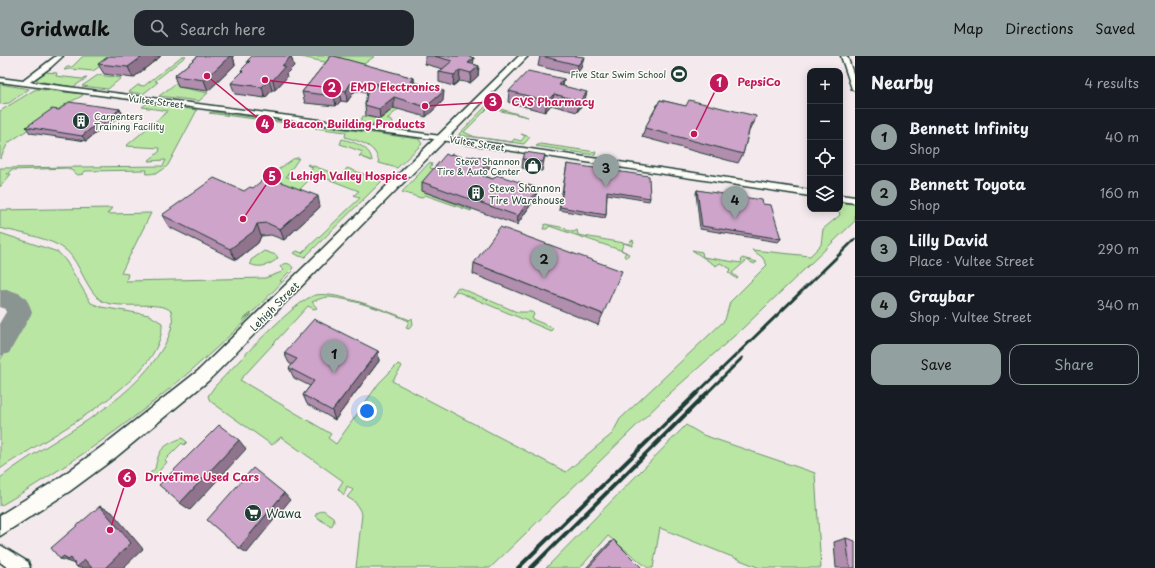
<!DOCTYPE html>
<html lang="en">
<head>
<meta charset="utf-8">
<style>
  :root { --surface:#171b24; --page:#20242c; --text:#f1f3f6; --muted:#9ea1a6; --line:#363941; --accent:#92a19f }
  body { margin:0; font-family:"Playpen Sans",sans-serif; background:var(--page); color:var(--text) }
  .controls { position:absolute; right:12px; top:12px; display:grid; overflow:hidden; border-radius:8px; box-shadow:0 2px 10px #0003 }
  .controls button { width:36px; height:36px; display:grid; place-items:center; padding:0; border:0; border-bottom:1px solid var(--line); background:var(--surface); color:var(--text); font:20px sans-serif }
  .you { position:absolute; left:367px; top:355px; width:14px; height:14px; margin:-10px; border:3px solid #fff; border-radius:50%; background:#1a73e8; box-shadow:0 0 0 6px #1a73e833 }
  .badge { display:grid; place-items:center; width:26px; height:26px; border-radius:50%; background:var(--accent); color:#111; font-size:13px; font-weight:700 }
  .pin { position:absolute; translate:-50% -33px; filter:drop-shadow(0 1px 2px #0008) }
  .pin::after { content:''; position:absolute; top:21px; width:14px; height:12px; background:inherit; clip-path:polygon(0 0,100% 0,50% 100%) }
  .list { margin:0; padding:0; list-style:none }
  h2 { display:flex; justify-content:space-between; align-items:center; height:52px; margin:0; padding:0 16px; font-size:17px }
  h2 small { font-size:13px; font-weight:400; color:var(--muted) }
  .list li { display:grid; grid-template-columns:26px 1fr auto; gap:12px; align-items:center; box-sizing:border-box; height:56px; padding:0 16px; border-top:1px solid var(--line) }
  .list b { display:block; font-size:15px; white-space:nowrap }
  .list p { margin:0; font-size:13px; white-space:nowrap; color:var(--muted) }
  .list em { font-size:13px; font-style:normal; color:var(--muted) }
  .actions { display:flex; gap:8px; padding:12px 16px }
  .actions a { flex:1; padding:9px 0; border:1px solid var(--accent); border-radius:12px; text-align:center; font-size:14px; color:var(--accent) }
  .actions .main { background:var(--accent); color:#111 }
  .icon { flex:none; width:22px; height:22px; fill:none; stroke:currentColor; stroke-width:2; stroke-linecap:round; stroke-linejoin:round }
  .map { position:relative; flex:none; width:855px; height:512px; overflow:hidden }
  header { display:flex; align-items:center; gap:24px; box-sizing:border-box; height:56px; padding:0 20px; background:var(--accent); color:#111 }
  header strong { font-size:19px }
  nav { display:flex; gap:22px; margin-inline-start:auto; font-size:14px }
  .search { width:280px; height:36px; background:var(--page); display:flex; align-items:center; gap:10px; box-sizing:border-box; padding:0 14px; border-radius:12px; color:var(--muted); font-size:15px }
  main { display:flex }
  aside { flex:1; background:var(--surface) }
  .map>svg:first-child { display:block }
  .green { fill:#bae6a4; stroke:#6c926c }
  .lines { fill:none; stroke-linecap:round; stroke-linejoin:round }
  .taxiway { fill:#8a9491; fill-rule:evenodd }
  .minor-casing { stroke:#1f3d34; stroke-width:3 }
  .major-casing { stroke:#1f3d34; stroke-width:3 }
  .minor { fill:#fdfcf7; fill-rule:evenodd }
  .major { fill:#fdfcf7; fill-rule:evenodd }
  .rail-far2 { stroke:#1f3d34; stroke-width:2.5 }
  .rail-far1 { stroke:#1f3d34; stroke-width:3 }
  .rail { stroke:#1f3d34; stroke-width:4 }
  .wall { fill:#b18dae; stroke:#1f3d34 }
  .shaded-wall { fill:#90738d; stroke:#1f3d34 }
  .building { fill:#cea4ca; stroke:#1f3d34 }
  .labels { text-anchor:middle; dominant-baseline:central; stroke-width:3; stroke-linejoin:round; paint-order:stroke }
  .far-poi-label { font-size:9px; fill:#1f3d34; stroke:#fdfcf7; text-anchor:end }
  .far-street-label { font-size:9px; fill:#1f3d34; stroke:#fdfcf7 }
  .poi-label { font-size:10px; fill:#1f3d34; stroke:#fdfcf7; text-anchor:start }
  .street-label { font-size:10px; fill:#1f3d34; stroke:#fdfcf7 }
  .near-poi-label { font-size:12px; fill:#1f3d34; stroke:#fdfcf7; text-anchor:start }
  .leader { fill:none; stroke:#c2185b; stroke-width:1.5 }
  .callout-dot { fill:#c2185b; stroke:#fdfcf7; stroke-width:1.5 }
  .mark-label { font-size:12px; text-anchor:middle; font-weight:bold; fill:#fff }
  .callout-label { font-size:11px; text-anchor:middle; font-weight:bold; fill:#c2185b; stroke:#fdfcf7; stroke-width:3; stroke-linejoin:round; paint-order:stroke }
</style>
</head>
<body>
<header>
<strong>Gridwalk</strong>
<div class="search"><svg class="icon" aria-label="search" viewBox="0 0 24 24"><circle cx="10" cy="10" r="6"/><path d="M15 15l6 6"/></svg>Search here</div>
<nav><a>Map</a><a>Directions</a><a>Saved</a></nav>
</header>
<main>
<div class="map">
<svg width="855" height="512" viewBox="0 0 855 512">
  <rect width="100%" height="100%" fill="#f4eaee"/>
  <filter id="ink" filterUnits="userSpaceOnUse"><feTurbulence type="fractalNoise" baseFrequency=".025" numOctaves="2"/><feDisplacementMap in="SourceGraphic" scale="8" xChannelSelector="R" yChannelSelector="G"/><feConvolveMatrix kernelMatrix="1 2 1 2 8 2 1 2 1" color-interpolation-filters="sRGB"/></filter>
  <g filter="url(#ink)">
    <path class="green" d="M83 0H115L93 15 71 13 64 14 67 11H72Z
      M182 0H186L155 25 158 26 143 38 129 36 138 29 144 30Z
      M297 0H375L357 13Z
      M46 16 57 17 56 20 82 23 87 22 73 31 37 25V22Z
      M98 19 121 22 108 33 82 30Z
      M0 28 29 33 9 47 0 48Z
      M175 28 180 29 179 31 208 37 199 45 159 40Z
      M36 33 83 38 82 40 66 48 8 87 0 103V55Z
      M408 45 387 63 393 66 391 70 360 66 363 60 380 63 400 47Z
      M147 47 197 54 168 109C162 116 155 118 146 118L147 114 85 115 83 118 78 119 68 112 11 114 7 118H11L0 131V112L163 110 166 104 148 105 159 96 160 92 126 90 168 55 142 51Z
      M489 47 499 49 497 52 528 61 488 52 464 76 475 81 512 86 514 83 521 85 525 80 521 78 530 81 524 88 459 79V78Z
      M213 56 306 68 309 70 209 57Z
      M320 70 419 83 422 88 397 112 379 107C376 89 361 86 345 81L346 76 315 72Z
      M342 83C354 86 371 91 372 105L359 100 363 96 340 88Z
      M540 88 596 96 595 99 536 90Z
      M297 102H299L286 121 306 123 313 111 307 109 308 108 341 120 347 112 382 125 305 201 299 200 294 197 297 195 302 197 360 142 354 139 359 135 315 118 299 134 268 123 273 122 276 119 272 118 293 103Z
      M429 107 432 108 430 112 440 115 422 135 472 154 471 155 425 139 421 142 402 136Z
      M840 146 855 148V165L742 273 669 338 490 512H356L362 458 355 446 347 441 353 434 347 430 344 439 338 433 343 425 281 381 272 389 210 345 208 340 215 330C233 312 296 242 316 239 336 235 390 256 410 264L412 262 413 268 409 273 406 272 409 265C387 255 353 243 329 241 323 241 317 244 312 246L317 252 314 253 308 250 240 324 331 378 328 382 336 388 379 327 398 308 402 310 401 312 392 325 566 416 612 378 620 363 725 264 730 246 767 209 762 201 752 194 810 200 821 189 823 173 840 159 838 153H840Z
      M112 152 107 158 151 157 121 217 128 218 126 225 265 222 282 216 284 214 280 211C283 206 290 206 293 212L280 225 282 226 293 215 255 254 242 264 252 258C173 336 96 394 0 450V422C55 379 127 353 164 290 170 279 175 267 171 255 160 244 118 254 102 245 87 236 80 207 67 195 52 182 19 177 0 172V154Z
      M545 168 565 172 566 174 574 176 577 174 578 179 630 188 631 184 634 185 632 190 624 187 621 194 629 198 626 202 624 200 626 196 549 170 547 173H543Z
      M0 177 58 196 66 205 91 247 101 251 149 259 162 267C165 325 41 384 0 413V304L24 266 28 253 25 243 20 239 14 237 0 236Z
      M692 194 702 196 703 201 741 207 742 202 757 206 754 208 747 204 732 217 738 222 737 223 728 216 731 213 720 207 716 210Z
      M264 195 276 199 278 202C271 209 259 213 250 208L251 204Z
      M458 231 517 256H532L534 258 532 263 553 272 551 275 456 235 452 240Z
      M686 369 703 379 815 417 821 512H760L660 472 653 512H648L608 480 580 512H546Z
      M182 382 187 386 184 389 182 387 165 404 167 406 151 424 149 421 150 417 155 413C159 393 162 390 182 382Z
      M323 454 333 461 334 466 331 471 315 460 317 457Z"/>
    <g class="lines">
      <path class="taxiway" d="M0 233C19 236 27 237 32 257L9 297 0 300V266L6 256V253L0 251Z"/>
      <defs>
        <path id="minor" d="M56 0H63L51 11 30 26 441 80 810 134V140L441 84 0 26V22L23 25Z
          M841 0H847L855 23V35L852 33Z
          M840 139 855 141V147L840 145Z
          M0 489 28 506 30 512H8L0 506Z"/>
        <path id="major" d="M519 0H528L208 325 116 401 70 435 0 480V459L58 423 104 389 198 315Z"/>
      </defs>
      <use href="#minor" class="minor-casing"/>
      <use href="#major" class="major-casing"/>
      <use href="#minor" class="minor"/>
      <use href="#major" class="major"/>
      <path class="rail-far2" d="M839 199 855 183"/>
      <path class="rail-far1" d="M696 338 840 198
        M706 338 742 302"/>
      <path class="rail" d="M518 512 697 337
        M531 512 707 337"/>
    </g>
    <path class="wall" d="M161 0 133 22 104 18 98 8Z
      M198 0H233L235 9 208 35 178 31 174 20Z
      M331 0 414 22V26L443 45 426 61 394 52 380 63 366 60 365 49 367 37 354 36 347 46 341 45 336 50 305 47 302 36Z
      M425 0H467L474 2 473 8 479 10 478 20 470 27 459 25 453 30 439 26V16L443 13 425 8Z
      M540 0H577L581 12 575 19 538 10Z
      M247 5 294 10 286 18 287 21 275 34H272L265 42 235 38 231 27 242 17 241 14 248 8Z
      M564 23 563 30 584 47 577 56 551 49 545 56 508 46 509 35Z
      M660 44 754 67 749 75 743 98 738 107 642 81 645 72Z
      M120 53 123 58 109 69H106L86 85 30 77 26 71 59 54Z
      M545 99 542 115 522 112 523 103Z
      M450 100 465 102 489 112 483 119 536 141 517 169 422 135V126Z
      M567 108 650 142 649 145 607 138 606 159 605 162 559 154Z
      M697 134 763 148 781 183 778 186 700 173 696 137Z
      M320 151 284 184 271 179 261 180 258 187 236 204 169 171 162 159Z
      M474 207 603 258 598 269 473 218Z
      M378 295 379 305 335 364 307 348 303 339 310 330 294 322 289 312 292 309 289 307 284 297Z
      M846 482 855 512H836L834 486Z
      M614 484 640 512H586L608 488Z"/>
    <path class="shaded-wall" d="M143 0H161L133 22 128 11Z
      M230 0H233L235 9 208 35 204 24Z
      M291 0 294 10 286 18 287 21 275 34 273 24 282 10Z
      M584 1 581 12 575 19 578 9Z
      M474 2 473 12 468 7Z
      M479 10 478 20 470 27 471 17Z
      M460 14 459 25 453 30 454 19Z
      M414 22V33L410 25Z
      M269 23 272 34 265 42 262 31Z
      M564 23 562 34 557 40 559 29Z
      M352 25 354 36 347 46 346 35Z
      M339 34 341 45 336 50 334 40Z
      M444 35 443 45 426 61V51Z
      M587 36 584 47 577 56 580 45Z
      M554 38 551 49 545 56 547 45Z
      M394 41V52L380 63 379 53Z
      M120 53 123 58 109 69 106 64Z
      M102 63 106 69 86 85 82 80Z
      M490 104 489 112 478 126V118Z
      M538 132 536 141 517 169 518 160Z
      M318 140 320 151 284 184 280 173Z
      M257 168 261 180 258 187 236 204 230 193Z
      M378 295 379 305 335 364 332 355Z
      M239 384 246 393 190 454 180 447Z
      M284 437 290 444 247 497 239 492Z
      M100 450 112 456 143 493 123 512H105Z
      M64 500 85 504 96 512H79L77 511 75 508 60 503Z"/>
    <path class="building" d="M109 0H143L128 11 98 8Z
      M198 0H230L204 24 174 20Z
      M252 0H291L282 10H285L273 24 269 23 262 31 231 27 243 15 241 14 250 5H247Z
      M331 0H334L414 22 410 25 444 35 426 51 394 41 379 53 365 49 367 37 379 28 352 25 346 35 339 34 334 40 302 36Z
      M434 0H467L474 2 468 7 479 10 471 17 460 14 454 19 439 16 452 5Z
      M541 0H577L584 1 578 9Z
      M528 15 564 23 559 29 587 36 580 45 554 38 547 45 509 35Z
      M660 44 686 50 689 44 756 60 754 67H751L743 98 645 72Z
      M69 46 120 53 106 64 102 63 82 80 26 71 52 53 59 54Z
      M525 96 545 99 543 106 523 103Z
      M446 98 450 100 452 98 465 102 467 100 472 101 473 100 490 104 478 118 493 123 497 119 538 132 518 160 422 126Z
      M567 108 649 120 650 142 607 135 606 159 560 151Z
      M214 122 244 135 250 131 253 132 265 122H270L318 140 280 173 267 167 257 168 254 175 230 193 162 159Z
      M697 134 762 144 763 148 771 149 781 183 702 170Z
      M500 171 622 215 603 258 474 207Z
      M314 263 378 295 332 355 303 339 314 325 289 312 297 303 284 297Z
      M219 369 239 384 180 447 159 429Z
      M253 412 284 437 239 492 207 464Z
      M100 450 131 487 105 512H92L85 504 77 511 71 502 68 504 64 500 60 503 51 492Z
      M846 482 855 485V512H850Z
      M614 484 641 511 640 512H588Z"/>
  </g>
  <defs>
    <symbol id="stadium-disc" viewBox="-11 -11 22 22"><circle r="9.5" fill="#1f3d34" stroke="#fdfcf7"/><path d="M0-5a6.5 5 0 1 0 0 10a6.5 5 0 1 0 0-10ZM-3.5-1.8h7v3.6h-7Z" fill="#fff"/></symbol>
    <symbol id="building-disc" viewBox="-11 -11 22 22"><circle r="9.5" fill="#1f3d34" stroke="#fdfcf7"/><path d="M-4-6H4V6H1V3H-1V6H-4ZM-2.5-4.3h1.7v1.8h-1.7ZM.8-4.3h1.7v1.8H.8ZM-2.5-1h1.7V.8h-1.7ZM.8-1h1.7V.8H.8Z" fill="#fff"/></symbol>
    <symbol id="shop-disc" viewBox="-11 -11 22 22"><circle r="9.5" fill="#1f3d34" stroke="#fdfcf7"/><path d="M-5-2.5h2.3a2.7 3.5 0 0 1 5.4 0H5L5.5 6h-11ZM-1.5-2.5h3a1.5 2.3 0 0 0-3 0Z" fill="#fff"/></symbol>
    <symbol id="supermarket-disc" viewBox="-11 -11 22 22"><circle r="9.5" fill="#1f3d34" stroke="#fdfcf7"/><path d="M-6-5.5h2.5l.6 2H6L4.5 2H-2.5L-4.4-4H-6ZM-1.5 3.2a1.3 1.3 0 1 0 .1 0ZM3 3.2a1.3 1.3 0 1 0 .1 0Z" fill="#fff"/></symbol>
  </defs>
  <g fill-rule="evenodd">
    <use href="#stadium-disc" x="669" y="8" width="20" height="20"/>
    <use href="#building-disc" x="71" y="55" width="20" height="20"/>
    <use href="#shop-disc" x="523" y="100" width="20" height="20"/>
    <use href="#building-disc" x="466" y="127" width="20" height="20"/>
    <use href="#supermarket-disc" x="243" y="447" width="20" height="20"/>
  </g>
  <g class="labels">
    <g class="far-poi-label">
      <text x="666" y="18">Five Star Swim School</text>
      <text x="94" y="60" text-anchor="start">Carpenters<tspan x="94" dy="10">Training Facility</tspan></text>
      <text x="520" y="105">Steve Shannon<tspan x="520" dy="10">Tire &amp; Auto Center</tspan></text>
    </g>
    <g class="far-street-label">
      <text transform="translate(156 45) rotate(7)">Vultee Street</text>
      <text transform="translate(477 87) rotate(9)">Vultee Street</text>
    </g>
    <g class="poi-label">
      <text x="489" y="131">Steve Shannon<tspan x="489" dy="12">Tire Warehouse</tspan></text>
    </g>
    <g class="street-label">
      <text transform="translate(274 250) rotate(-45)">Lehigh Street</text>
    </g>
    <g class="near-poi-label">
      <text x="266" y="457">Wawa</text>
    </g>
  </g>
  <path class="leader" d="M694 78L719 27M265 24L332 32M425 50L493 46M207 20L265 68M243 163L272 120M110 474L127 422"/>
  <g class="callout-dot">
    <circle cx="694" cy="78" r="4"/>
    <circle cx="265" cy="24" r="4"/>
    <circle cx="425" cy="50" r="4"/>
    <circle cx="207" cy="20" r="4"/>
    <circle cx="243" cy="163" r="4"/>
    <circle cx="110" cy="474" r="4"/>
    <circle cx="719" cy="27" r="10"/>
    <circle cx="332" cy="32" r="10"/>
    <circle cx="493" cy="46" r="10"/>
    <circle cx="265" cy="68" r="10"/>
    <circle cx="272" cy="120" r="10"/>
    <circle cx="127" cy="422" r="10"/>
  </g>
  <g class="mark-label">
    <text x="719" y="31">1</text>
    <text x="332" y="36">2</text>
    <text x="493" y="50">3</text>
    <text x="265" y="73">4</text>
    <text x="272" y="125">5</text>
    <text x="127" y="426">6</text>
  </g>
  <g class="callout-label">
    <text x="759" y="30">PepsiCo</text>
    <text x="395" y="35">EMD Electronics</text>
    <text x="553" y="50">CVS Pharmacy</text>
    <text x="354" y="72">Beacon Building Products</text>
    <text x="349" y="124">Lehigh Valley Hospice</text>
    <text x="202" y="425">DriveTime Used Cars</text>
  </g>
</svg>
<div class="controls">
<button>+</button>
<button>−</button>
<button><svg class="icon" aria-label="locate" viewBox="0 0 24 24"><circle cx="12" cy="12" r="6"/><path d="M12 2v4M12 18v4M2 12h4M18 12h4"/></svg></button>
<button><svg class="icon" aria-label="layers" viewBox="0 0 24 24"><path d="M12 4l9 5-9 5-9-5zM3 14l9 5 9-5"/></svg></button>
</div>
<div class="you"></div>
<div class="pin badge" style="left:334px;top:317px">1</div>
<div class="pin badge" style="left:544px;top:222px">2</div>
<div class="pin badge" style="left:606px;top:131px">3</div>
<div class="pin badge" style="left:735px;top:163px">4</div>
</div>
<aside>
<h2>Nearby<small>4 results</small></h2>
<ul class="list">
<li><span class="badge">1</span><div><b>Bennett Infinity</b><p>Shop</p></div><em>40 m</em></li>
<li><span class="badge">2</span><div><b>Bennett Toyota</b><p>Shop</p></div><em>160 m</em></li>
<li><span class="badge">3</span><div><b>Lilly David</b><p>Place · Vultee Street</p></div><em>290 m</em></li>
<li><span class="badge">4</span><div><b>Graybar</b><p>Shop · Vultee Street</p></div><em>340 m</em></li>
</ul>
<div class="actions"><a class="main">Save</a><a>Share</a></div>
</aside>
</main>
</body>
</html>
